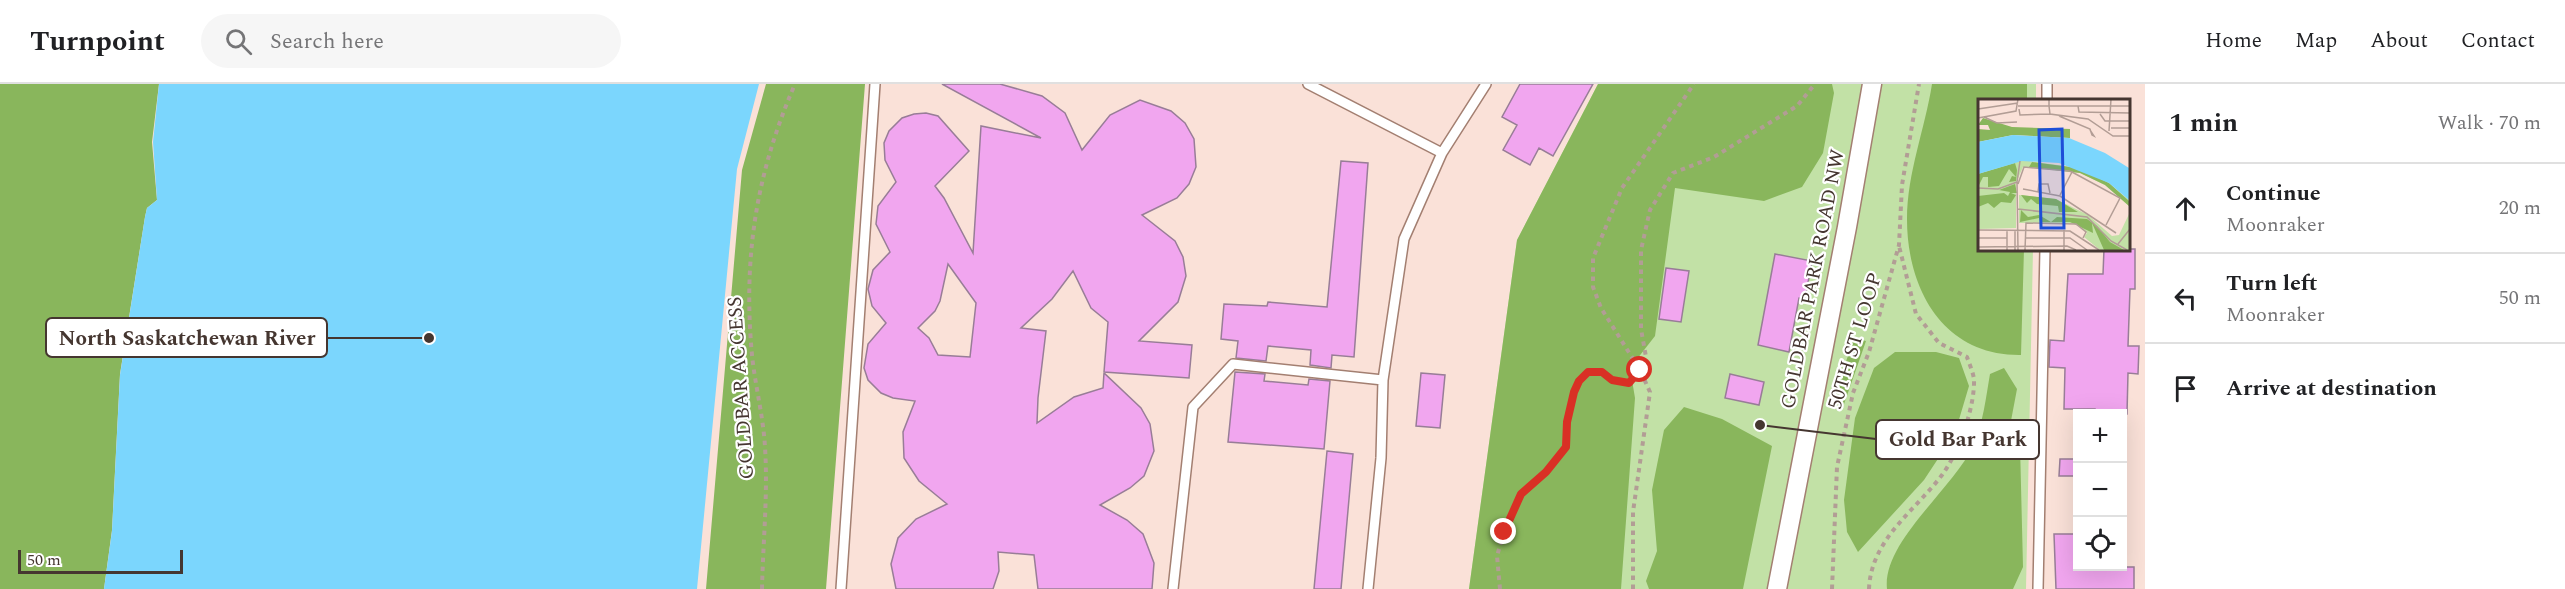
<!DOCTYPE html>
<html lang="en">
<head>
<meta charset="utf-8">
<style>
  :root { --surface:#fff; --page:#f6f6f6; --text:#202124; --muted:#757577; --line:#e0e0e0 }
  body { margin:0; font-family:Spectral,serif; background:var(--page); color:var(--text) }
  .controls { position:absolute; right:18px; bottom:18px; display:grid; overflow:hidden; border-radius:0px; box-shadow:0 6px 24px #0002 }
  .controls button { width:54px; height:54px; display:grid; place-items:center; padding:0; border:0; border-bottom:2px solid var(--line); background:var(--surface); color:var(--text); font:30px sans-serif }
  .scale { position:absolute; left:18px; bottom:15px; width:165px; box-sizing:border-box; padding-left:6px; border:3px solid #453630; border-top:0; font-size:16px; line-height:21px; white-space:nowrap; color:#453630; -webkit-text-stroke:4px #fff; paint-order:stroke }
  .stop { position:absolute; width:18px; height:18px; margin:-14px; border:4px solid #d93025; border-radius:50%; background:#fff }
  .stop.end { background:#d93025; border-color:#fff; box-shadow:0 2px 6px #0008 }
  .list { margin:0; padding:0; list-style:none }
  h2 { display:flex; justify-content:space-between; align-items:center; height:78px; margin:0; padding:0 24px; font-size:26px }
  h2 small { font-size:20px; font-weight:400; color:var(--muted) }
  .list li { display:grid; grid-template-columns:39px 1fr auto; gap:18px; align-items:center; box-sizing:border-box; height:90px; padding:0 24px; border-top:2px solid var(--line) }
  .list b { display:block; font-size:22px; white-space:nowrap }
  .list p { margin:0; font-size:20px; white-space:nowrap; color:var(--muted) }
  .list em { font-size:20px; font-style:normal; color:var(--muted) }
  .icon { flex:none; width:33px; height:33px; fill:none; stroke:currentColor; stroke-width:2; stroke-linecap:round; stroke-linejoin:round }
  .map { position:relative; flex:none; width:2145px; height:505px; overflow:hidden }
  header { display:flex; align-items:center; gap:36px; box-sizing:border-box; height:84px; padding:0 30px; background:var(--surface); border-bottom:2px solid var(--line) }
  header strong { font-size:28px }
  nav { display:flex; gap:33px; margin-inline-start:auto; font-size:21px }
  .search { width:420px; height:54px; background:var(--page); display:flex; align-items:center; gap:15px; box-sizing:border-box; padding:0 21px; border-radius:33px; color:var(--muted); font-size:22px }
  main { display:flex }
  aside { flex:1; background:var(--surface) }
  .map>svg:first-child { display:block }
  .green { fill:#c2e1a6 }
  .forest { fill:#89b65c }
  .water { fill:#7bd6fd }
  .building { fill:#f1a6ef; stroke:#987d97; stroke-width:1.5; fill-rule:evenodd }
  .lines { fill:none; stroke-linecap:round; stroke-linejoin:round }
  .lane-casing { stroke:#a37f71; stroke-width:12 }
  .street-casing { stroke:#a37f71; stroke-width:21 }
  .path { stroke:#b29d95; stroke-width:4; stroke-dasharray:4.5 4.5; stroke-linecap:butt }
  .lane { stroke:#fff; stroke-width:9 }
  .street { stroke:#fff; stroke-width:18 }
  .route { stroke:#d93025; stroke-width:8 }
  .labels { text-anchor:middle; dominant-baseline:central; stroke-width:4.5; stroke-linejoin:round; paint-order:stroke }
  .street-label { font-size:20px; fill:#453630; stroke:#fff }
  .inset-road { fill:none; stroke:#b29d95; stroke-width:1.5 }
  .view { fill:#1d4ed8; fill-opacity:0.15; stroke:#1d4ed8; stroke-width:3 }
  .inset-edge { fill:none; stroke:#453630; stroke-width:3 }
  .leader { fill:none; stroke:#453630; stroke-width:2 }
  .callout-dot { fill:#453630; stroke:#fff; stroke-width:2 }
  .callout { fill:#fff; stroke:#453630; stroke-width:2 }
  .callout-label { font-size:21px; text-anchor:middle; font-weight:bold; fill:#453630 }
</style>
</head>
<body>
<header>
<strong>Turnpoint</strong>
<div class="search"><svg class="icon" aria-label="search" viewBox="0 0 24 24"><circle cx="10" cy="10" r="6"/><path d="M15 15l6 6"/></svg>Search here</div>
<nav><a>Home</a><a>Map</a><a>About</a><a>Contact</a></nav>
</header>
<main>
<div class="map">
<svg width="2145" height="505" viewBox="0 0 2145 505">
  <rect width="100%" height="100%" fill="#fae1d8"/>
  <path class="green" d="M1598 0H2036V16H1980V165H2033L2026 505H1469L1517 156Z"/>
  <path class="forest" d="M0 0H159L152 58 157 116 147 124 145 133 120 290 112 446 104 505H0Z
    M766 0H865L826 505H706L742 86Z
    M1598 0H1832L1834 9 1823 69 1802 103 1764 117 1675 104 1655 252 1630 284 1635 314 1621 505H1469L1517 156Z
    M1932 0H2027V16H1980V165H2024L2021 271C1943 272 1907 205 1907 135 1907 89 1925 45 1932 0Z
    M1854 254 1866 257 1843 323 1837 320 1835 310Z
    M1895 268H1936L1959 274 1969 302 1955 349 1924 396 1858 468 1847 448 1844 416 1855 334 1874 284Z
    M2004 284 2017 305 2010 342 2020 361 2023 483 2013 505H1887C1882 458 1953 405 1973 362 1983 340 1986 313 1990 290Z
    M1684 323 1722 335 1772 362 1743 505H1649L1646 497 1657 467 1652 406 1664 346Z"/>
  <path class="water" d="M159 0H759L737 85 697 505H104L112 447 120 291 145 133 147 124 157 116 153 58Z"/>
  <path class="building" d="M942 0H1000L1042 12 1065 29 1082 66 1110 31 1140 16 1171 27 1185 39 1194 55 1196 83 1189 100 1177 114 1142 131 1175 157 1183 173 1186 192 1178 218 1139 257 1192 261 1189 294 1104 288 1108 238 1091 224 1073 187 1052 215 1021 244 1046 247 1038 314 1037 339 1074 313 1103 304 1104 289 1141 324 1150 340 1154 367 1144 392 1130 404 1100 421 1127 436 1143 450 1154 479 1152 505H1038L1034 471 998 468 999 487 993 505H896L891 480 898 454 916 435 947 420 919 397 904 374 903 348 915 317 893 314 881 309 868 296 864 284 868 260 886 239 872 222 868 205 873 186 890 168 876 140 878 122 896 98 885 76 884 59 889 47 902 34 914 30 926 29 938 32 969 67 935 102 944 114 973 169 981 42 1041 54ZM948 180 976 219 970 273 938 271 929 254 918 244 935 227 940 217Z
    M1520 0H1593L1553 72 1539 64 1530 81 1503 66 1517 41 1502 33Z
    M1341 77 1368 79 1354 273 1332 271 1331 284 1310 281 1311 266 1268 262 1266 277 1236 274 1238 257 1221 255 1224 220 1267 222 1268 218 1327 223Z
    M2104 165H2135V205H2130L2128 262H2139L2138 290 2128 289 2127 330H2095V325H2064L2065 284 2049 283 2050 256 2064 257 2068 190H2103Z
    M1775 170 1812 177 1805 215 1799 214 1789 268 1758 261Z
    M1666 184 1689 187 1681 238 1659 235Z
    M1235 288 1265 290 1264 297 1308 301 1309 295 1330 297 1324 365 1228 358Z
    M1421 289 1445 291 1440 344 1416 342Z
    M1730 290 1764 298 1759 321 1725 314Z
    M1327 367 1353 370 1341 505H1314Z
    M2060 375H2078V392H2059Z
    M2054 450H2078V483H2134V505H2056Z"/>
  <g class="lines">
    <defs>
      <path id="lane" d="M1308 0 1442 69
        M2047 16V0
        M841 505 875 0
        M1173 505 1193 323 1233 280 1383 296
        M1368 505 1381 374 1383 296 1404 155 1442 69 1486 0
        M2038 505 2045 165"/>
      <path id="street" d="M1777 505 1847 143 1872 0"/>
    </defs>
    <use href="#lane" class="lane-casing"/>
    <use href="#street" class="street-casing"/>
    <path class="path" d="M762 505C763 458 768 410 765 363 763 328 753 294 751 259 744 166 758 85 795 0
      M1500 505 1497 472 1504 448 1521 410 1546 388 1566 363 1567 338 1574 308 1579 297 1588 288 1602 287 1613 296 1629 299 1640 286 1646 273 1641 245V166L1650 126 1673 89 1714 73 1797 22 1815 0
      M1633 505V428L1650 308 1640 286 1601 224 1593 203V174L1622 104 1694 0
      M1832 505 1837 383 1853 309 1869 268 1899 161 1902 101 1919 0
      M1869 505C1871 455 1915 427 1942 391 1959 368 1975 323 1974 295 1973 288 1969 279 1967 273L1939 259 1916 230 1899 162"/>
    <use href="#lane" class="lane"/>
    <use href="#street" class="street"/>
  </g>
  <g class="lines">
    <path class="route" d="M1504 448 1521 410 1546 388 1566 363 1567 338 1574 308 1579 297 1588 288H1602L1612 296 1629 299 1640 286"/>
  </g>
  <g class="labels">
    <g class="street-label">
      <text transform="translate(1813 195) rotate(-79)">GOLDBAR PARK ROAD NW</text>
      <text transform="translate(1855 257) rotate(-73)">50TH ST LOOP</text>
      <text transform="translate(741 304) rotate(-94)">GOLDBAR ACCESS</text>
    </g>
  </g>
  <g transform="translate(1978 15)">
    <rect width="152" height="152" fill="#fae1d8"/>
    <path d="M44 61 101 69 131 84 151 101V107L127 86 102 74 45 68 38 84V129L0 130V75ZM41 96 78 100 110 116 134 137 141 136 151 115V151H122L106 138 109 134 97 124H41Z" fill="#c2e1a6"/>
    <path d="M5 19 34 28 92 30V39L35 36 0 43V30L12 31 10 26H0ZM54 63 100 69 131 84 151 102V107L127 86 102 74 51 68ZM37 64 39 71 38 82 31 83 34 77 38 78 31 70 21 87 10 88V78H5L0 88V75ZM37 85 39 94H33L38 96 33 104 23 103 16 109 10 104 0 108V97L26 94 30 97 32 93 21 91ZM43 96 78 100 100 113H81L80 107 59 105 53 100 49 104ZM43 111 50 118 61 116 73 123 79 118 109 120 119 127 132 143 146 151H126L114 124 115 134 92 123H62L61 119 42 123Z" fill="#89b65c"/>
    <path d="M35 36 91 39 127 54 151 69V101L131 84 81 64 44 62 0 75V43Z" fill="#7bd6fd"/>
    <path class="inset-road" d="M71 0V7H152M40 7H71L72 15 110 20 135 37H152M100 7 101 13 152 14M0 10 40 4M41 10 42 16 72 15M122 15 127 22H152M81 17 112 30 114 36 116 37 112 31M6 18 19 24 39 23M0 19 38 12 40 0M133 29H152M131 32 133 0M94 73 142 99 128 126M40 85 46 68 91 72 94 73 82 96M0 89 20 90 39 83M45 90 82 97 138 134M60 93 61 85H70L72 94M40 110 109 118 133 142 149 151M0 131 92 132 121 151M0 139H29M47 139H92L109 151M140 145 152 130M0 148 89 147 98 151M29 151V131M37 151V132M40 151 39 83 42 62M47 151 48 124 98 125 108 133 105 139M86 151V131"/>
    <path class="view" d="M84 30 86 129H63L61 31Z"/>
    <rect width="152" height="152" class="inset-edge"/>
  </g>
  <path class="leader" d="M429 254L327 254M1760 341L1876 355"/>
  <g class="callout-dot">
    <circle cx="429" cy="254" r="6"/>
    <circle cx="1760" cy="341" r="6"/>
  </g>
  <g class="callout">
    <rect x="46" y="234" width="281" height="39" rx="6"/>
    <rect x="1876" y="336" width="163" height="39" rx="6"/>
  </g>
  <g class="callout-label">
    <text x="187" y="261">North Saskatchewan River</text>
    <text x="1958" y="362">Gold Bar Park</text>
  </g>
</svg>
<div class="controls">
<button>+</button>
<button>−</button>
<button><svg class="icon" aria-label="locate" viewBox="0 0 24 24"><circle cx="12" cy="12" r="6"/><path d="M12 2v4M12 18v4M2 12h4M18 12h4"/></svg></button>
</div>
<div class="scale">50 m</div>
<div class="stop" style="left:1640px;top:286px"></div>
<div class="stop end" style="left:1504px;top:448px"></div>
</div>
<aside>
<h2>1 min<small>Walk · 70 m</small></h2>
<ul class="list">
<li><svg class="icon" aria-label="ahead" viewBox="0 0 24 24"><path d="M12 20V5M6 11l6-6 6 6"/></svg><div><b>Continue</b><p>Moonraker</p></div><em>20 m</em></li>
<li><svg class="icon" aria-label="left" viewBox="0 0 24 24"><path d="M17 20v-9H6M10 6l-5 5 5 5"/></svg><div><b>Turn left</b><p>Moonraker</p></div><em>50 m</em></li>
<li><svg class="icon" aria-label="arrive" viewBox="0 0 24 24"><path d="M6 21V4h12l-3 4 3 4H6"/></svg><div><b>Arrive at destination</b></div></li>
</ul>
</aside>
</main>
</body>
</html>
